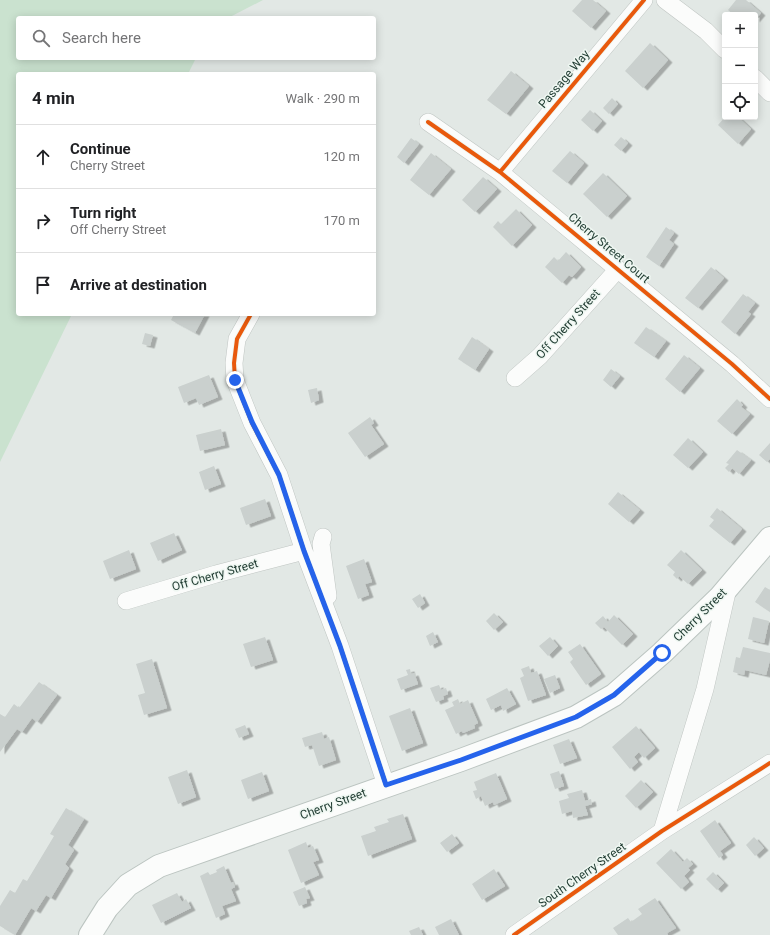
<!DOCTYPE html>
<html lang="en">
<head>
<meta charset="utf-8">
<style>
  :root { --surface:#fff; --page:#f2f2f2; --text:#202124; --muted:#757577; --line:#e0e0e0 }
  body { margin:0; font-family:Roboto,sans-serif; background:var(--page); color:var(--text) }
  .controls { position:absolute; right:12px; top:12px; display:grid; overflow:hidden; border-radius:4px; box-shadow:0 2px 10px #0003 }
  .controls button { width:36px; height:36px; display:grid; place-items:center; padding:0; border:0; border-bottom:1px solid var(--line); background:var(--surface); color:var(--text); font:20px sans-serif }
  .stop { position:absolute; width:12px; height:12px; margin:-9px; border:3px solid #2563eb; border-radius:50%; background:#fff }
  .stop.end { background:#2563eb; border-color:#fff; box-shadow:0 1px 4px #0008 }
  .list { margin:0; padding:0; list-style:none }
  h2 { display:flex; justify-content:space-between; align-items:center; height:52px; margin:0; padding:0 16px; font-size:17px }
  h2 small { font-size:13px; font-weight:400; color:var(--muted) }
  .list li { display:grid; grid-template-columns:26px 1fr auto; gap:12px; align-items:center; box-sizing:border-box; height:64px; padding:0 16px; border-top:1px solid var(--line) }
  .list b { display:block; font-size:15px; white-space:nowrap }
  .list p { margin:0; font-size:13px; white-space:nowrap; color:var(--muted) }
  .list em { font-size:13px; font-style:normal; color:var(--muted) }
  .icon { flex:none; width:22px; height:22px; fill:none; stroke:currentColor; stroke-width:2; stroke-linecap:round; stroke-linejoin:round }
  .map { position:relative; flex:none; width:770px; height:935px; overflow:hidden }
  .search { position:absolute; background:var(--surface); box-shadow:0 2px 10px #0003; left:16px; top:16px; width:360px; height:44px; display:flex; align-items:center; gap:10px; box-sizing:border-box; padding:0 14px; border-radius:4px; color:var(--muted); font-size:15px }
  .panel { position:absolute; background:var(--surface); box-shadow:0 2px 10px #0003; left:16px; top:72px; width:360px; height:244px; border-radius:4px }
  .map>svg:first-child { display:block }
  .green { fill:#cae2cf }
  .building { fill:#cad0ce; filter:url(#shadow) }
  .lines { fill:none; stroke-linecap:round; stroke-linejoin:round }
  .minor-casing { stroke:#bfc5c2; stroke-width:18 }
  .secondary-casing { stroke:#bbc4c0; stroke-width:24 }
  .minor { stroke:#fbfcfb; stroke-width:17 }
  .secondary { stroke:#fbfcfb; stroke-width:22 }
  .cycleway-casing { stroke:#eff7f2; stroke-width:6 }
  .cycleway { stroke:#e8590c; stroke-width:4 }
  .route { stroke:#2563eb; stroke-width:5 }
  .labels { text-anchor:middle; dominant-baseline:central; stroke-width:3; stroke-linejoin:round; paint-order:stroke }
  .street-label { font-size:12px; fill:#1f3b31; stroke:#eff7f2 }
</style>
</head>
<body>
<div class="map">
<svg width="770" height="935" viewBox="0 0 770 935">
  <defs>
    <filter id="shadow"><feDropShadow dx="4.5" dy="2.5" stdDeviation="0" flood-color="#0004"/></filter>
  </defs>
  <rect width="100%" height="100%" fill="#e2e8e5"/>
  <path class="green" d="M0 0H263L228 18H18V58H196L188 74H18V314H72L0 462Z"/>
  <path class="building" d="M582 0H593L606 11 591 28 572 11Z
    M736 0H746L761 13 755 20V15H734L728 10Z
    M650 43 668 60 643 88 625 71Z
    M511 71 529 86 506 114 487 100Z
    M612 98 618 104 609 114 603 108Z
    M590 110 602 121 593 131 581 120Z
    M725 117H738L751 129 738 144 718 125Z
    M621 137 628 143 621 151 614 145Z
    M411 138 419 144 404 163 397 157Z
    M570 151 584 163 567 183 552 171Z
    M431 153 451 169 429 195 410 180Z
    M603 173 627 196 607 217 583 194Z
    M483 177 497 189 475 212 462 200Z
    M516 209 532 225 512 246 493 227 498 221 501 224Z
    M666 227 674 233 669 240 674 244 659 266 646 257Z
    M566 252 581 267 572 277 569 275 562 283 545 267 554 257 558 261Z
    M711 267 724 278 698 308 685 298Z
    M743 294 755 303 748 312 751 314 735 334 721 322Z
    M174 314H205L195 333 171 320Z
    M646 327 666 341 654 357 634 343Z
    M145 333 153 335 150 346 142 344Z
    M472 337 489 349 475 370 458 359Z
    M684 355 700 368 680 392 665 379Z
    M611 369 620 376 611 387 603 380Z
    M209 375 218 397 199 405 196 398 184 403 178 387Z
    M317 388 319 400 311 403 308 390Z
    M737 399 743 405 741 407 750 414 732 434 717 421Z
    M370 417 374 423 371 425 384 444 365 457 348 433Z
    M221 429 225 445 200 451 196 435Z
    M688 438 703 452 688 468 673 455Z
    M770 443V459L767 462 759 455Z
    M737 450 751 460 739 474 732 468 729 472 725 468 729 464 726 463Z
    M214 466 221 484 205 490 199 472Z
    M618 492 640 510 629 522 608 504Z
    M265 499 271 516 246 525 240 508Z
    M717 508 742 529 730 543 709 526 714 520 710 517Z
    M174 533 182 550 158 561 150 543Z
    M129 550 136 569 110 579 103 561Z
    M681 550 702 570 688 584 679 576 677 579 673 575 675 572 667 565Z
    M364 559 372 582 365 584 369 595 358 599 346 566Z
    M765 587 770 590V612L755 602Z
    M420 594 425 603 418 608 412 599Z
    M494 613 503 622 494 630 486 621Z
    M614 615 633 634 622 645 604 627 601 629 595 623 603 616 608 622Z
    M753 617 769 621 764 643 748 639Z
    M433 632 438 642 430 646 426 636Z
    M265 637 273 660 251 667 243 644Z
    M550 637 558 646 548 656 539 646Z
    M580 644 601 674 586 685 570 662 573 659 568 652Z
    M743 647 770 653V660L766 675 745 670 744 675 733 672 736 657 740 658Z
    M152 659 167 708 144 715 138 695 145 693 136 664Z
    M529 666 531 673 537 671 546 695 528 701 520 678 524 676 521 669Z
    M410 669 411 674 414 673 418 684 401 690 397 679 408 675 406 670Z
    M555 675 560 688 550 693 544 679Z
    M39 682 57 695 37 722 32 718 22 732 17 729 0 752V714L5 717 14 704 19 708Z
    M439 685 441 690 446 688 448 694 443 696 444 699 436 702 430 688Z
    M507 688 516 704 503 711 501 705 491 710 486 699Z
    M458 699 460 704 468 700 478 723 474 725 475 728 463 733 462 731 456 734 445 710 454 706 452 702Z
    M410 708 423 743 402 751 389 716Z
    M245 725 249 734 239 738 235 729Z
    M636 726 655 748 644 758 639 752 634 757 638 762 630 769 612 747Z
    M322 732 324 739 329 737 336 760 319 766 312 745 305 747 302 738Z
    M569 739 577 758 560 764 553 745Z
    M187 770 196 797 178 804 168 777Z
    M559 771 564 786 555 789 550 774Z
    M262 772 269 791 248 799 241 780Z
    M496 773 507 799 494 805 493 802 485 806 481 796 476 799 473 791 477 790 474 782Z
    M641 780 653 792 636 808 625 796Z
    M582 790 585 801 591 799 592 804 585 806 588 815 573 818 572 811 562 814 559 801 569 798 567 794Z
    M66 808 84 819 68 845 74 850 65 864 69 868 51 898 46 895 36 911 31 908 15 935 0 926V906L10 890 15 893 23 879 27 881 54 836 50 834Z
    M403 814 412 839 368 856 361 836 376 831 374 827 389 822 387 819Z
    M715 820 731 843 720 851 723 855 719 858 700 831Z
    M452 834 459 843 447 852 440 843Z
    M754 837 764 848 755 856 746 845Z
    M306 842 308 848 313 846 319 860 313 862 319 875 301 883 288 850Z
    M671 849 683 862 687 858 693 864 688 868 690 870 684 876 689 882 681 889 656 863Z
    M224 866 231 883 233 882 235 887 231 889 236 901 222 906 225 914 216 918 200 876 208 872 210 875 217 872 216 870Z
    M494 869 505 886 482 900 472 884Z
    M713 872 724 883 717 890 706 879Z
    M305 887 310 898 306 899 307 903 299 906 293 892Z
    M177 893 182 902 186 899 191 908 161 923 152 905Z
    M655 898 676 928 667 933 668 935H618L613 928 628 918 631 922 642 914 638 909Z
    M451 919 459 935H439L435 927Z
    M419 927 423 935H411L409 931Z"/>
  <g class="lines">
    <defs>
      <path id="minor" d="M665 0 706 31 725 50
        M755 78 770 93
        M428 122 500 172 732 364 770 399
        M500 172 644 0
        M251 314 237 339 234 363 235 380 252 423 279 475 304 551 340 646 386 785
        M515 378 540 356 618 269
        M323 537 321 544 328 596
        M126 601 216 574 304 551
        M662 831 705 689 728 588
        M514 935 662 831 770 763"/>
      <path id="secondary" d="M90 935 107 908 128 885 159 866 461 760 576 717 614 695 662 653 719 598 770 538"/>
    </defs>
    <use href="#minor" class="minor-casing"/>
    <use href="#secondary" class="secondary-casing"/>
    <use href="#minor" class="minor"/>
    <use href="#secondary" class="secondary"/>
    <defs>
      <path id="cycleway" d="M428 122 500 172 732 364 770 399
        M500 172 644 0
        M251 314 237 339 234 363 235 380 252 423 279 475 304 551 340 646 386 785
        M514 935 662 831 770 763"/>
    </defs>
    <use href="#cycleway" class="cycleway-casing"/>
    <use href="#cycleway" class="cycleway"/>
  </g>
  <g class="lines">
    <path class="route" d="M235 380 252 422 279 475 304 551 340 646 386 785 461 760 576 717 614 695 662 653"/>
  </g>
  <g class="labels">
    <g class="street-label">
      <text transform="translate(564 79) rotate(-50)">Passage Way</text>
      <text transform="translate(609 248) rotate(40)">Cherry Street Court</text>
      <text transform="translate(568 324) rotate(-48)">Off Cherry Street</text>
      <text transform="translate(215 575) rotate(-16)">Off Cherry Street</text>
      <text transform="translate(700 615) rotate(-45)">Cherry Street</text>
      <text transform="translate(333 804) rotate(-20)">Cherry Street</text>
      <text transform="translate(582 875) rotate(-35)">South Cherry Street</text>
    </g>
  </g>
</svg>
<div class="controls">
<button>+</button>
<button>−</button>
<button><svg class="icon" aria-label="locate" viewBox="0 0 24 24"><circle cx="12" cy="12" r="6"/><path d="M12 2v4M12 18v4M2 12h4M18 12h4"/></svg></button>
</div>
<div class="stop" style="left:662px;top:653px"></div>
<div class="stop end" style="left:235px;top:380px"></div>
<div class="search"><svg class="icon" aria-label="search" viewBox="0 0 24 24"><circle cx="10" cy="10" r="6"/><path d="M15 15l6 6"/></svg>Search here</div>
<section class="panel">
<h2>4 min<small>Walk · 290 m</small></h2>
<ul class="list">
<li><svg class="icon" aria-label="ahead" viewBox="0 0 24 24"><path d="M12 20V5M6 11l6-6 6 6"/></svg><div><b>Continue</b><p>Cherry Street</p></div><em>120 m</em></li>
<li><svg class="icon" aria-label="right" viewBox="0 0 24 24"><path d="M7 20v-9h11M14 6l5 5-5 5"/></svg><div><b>Turn right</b><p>Off Cherry Street</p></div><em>170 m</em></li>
<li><svg class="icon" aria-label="arrive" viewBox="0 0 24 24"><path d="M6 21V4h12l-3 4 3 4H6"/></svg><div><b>Arrive at destination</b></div></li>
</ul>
</section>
</div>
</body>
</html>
